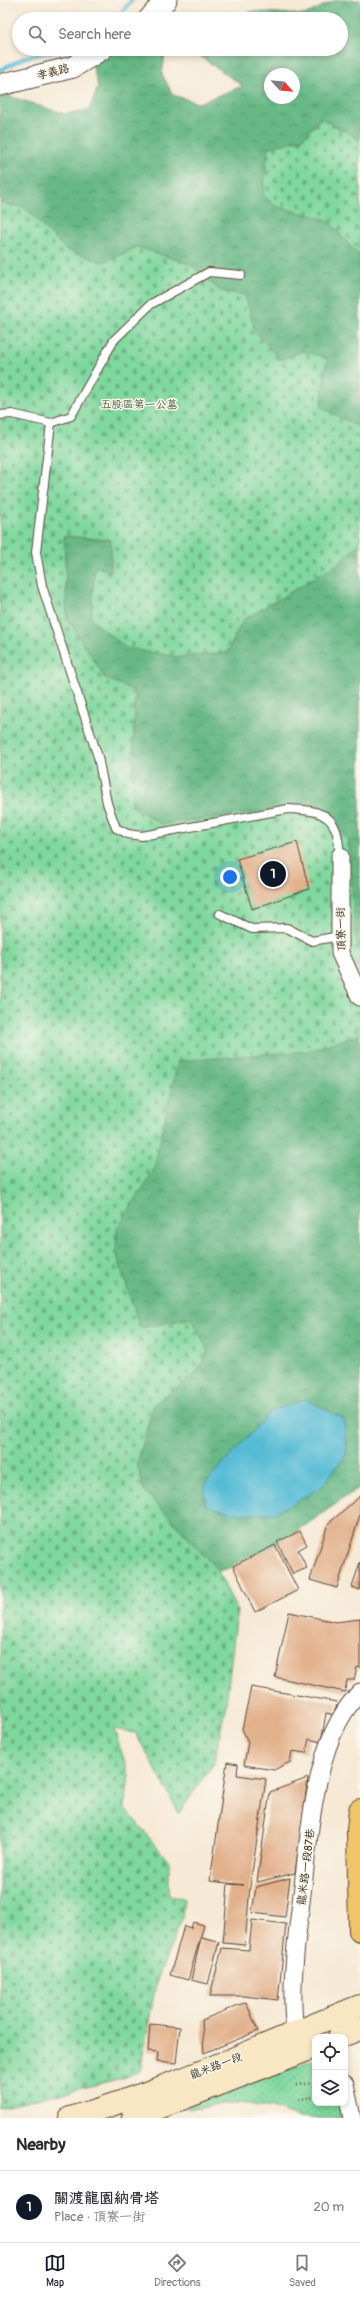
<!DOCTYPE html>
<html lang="en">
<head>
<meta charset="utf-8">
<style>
  :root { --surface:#fff; --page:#f7f7f7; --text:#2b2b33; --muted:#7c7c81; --line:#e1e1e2; --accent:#111827 }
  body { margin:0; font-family:Pangolin,"LXGW WenKai TC",sans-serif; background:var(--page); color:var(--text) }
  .controls { position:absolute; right:12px; bottom:12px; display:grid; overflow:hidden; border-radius:8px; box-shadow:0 2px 6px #0003 }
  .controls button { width:36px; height:36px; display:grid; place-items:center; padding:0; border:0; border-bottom:1px solid var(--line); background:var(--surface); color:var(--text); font:20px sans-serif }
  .compass { position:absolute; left:264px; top:68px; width:36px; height:36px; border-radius:50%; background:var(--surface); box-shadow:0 2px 6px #0003; rotate:116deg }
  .you { position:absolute; left:230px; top:877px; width:14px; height:14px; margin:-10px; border:3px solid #fff; border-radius:50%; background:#1a73e8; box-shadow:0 0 0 6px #1a73e833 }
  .badge { display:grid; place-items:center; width:26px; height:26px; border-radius:50%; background:var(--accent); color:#fff; font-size:13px; font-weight:700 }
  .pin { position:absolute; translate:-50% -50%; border:2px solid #fff; box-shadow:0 1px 4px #0006 }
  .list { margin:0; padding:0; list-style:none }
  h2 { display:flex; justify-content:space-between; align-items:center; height:52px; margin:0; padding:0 16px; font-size:17px }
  h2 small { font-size:13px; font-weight:400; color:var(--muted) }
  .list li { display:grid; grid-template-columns:26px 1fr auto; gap:12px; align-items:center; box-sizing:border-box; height:72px; padding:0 16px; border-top:1px solid var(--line) }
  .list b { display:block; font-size:15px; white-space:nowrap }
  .list p { margin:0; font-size:13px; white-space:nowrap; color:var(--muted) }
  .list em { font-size:13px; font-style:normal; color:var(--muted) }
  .icon { flex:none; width:22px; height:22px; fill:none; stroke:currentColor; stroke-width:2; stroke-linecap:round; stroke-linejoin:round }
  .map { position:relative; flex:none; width:360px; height:2118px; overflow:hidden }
  .search { position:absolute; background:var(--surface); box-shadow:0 2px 6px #0003; left:12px; right:12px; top:12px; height:44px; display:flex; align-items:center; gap:10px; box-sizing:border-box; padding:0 14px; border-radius:22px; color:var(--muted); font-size:15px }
  .sheet { height:124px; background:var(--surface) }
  nav { display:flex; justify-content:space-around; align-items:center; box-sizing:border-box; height:56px; border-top:1px solid var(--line); background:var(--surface); font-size:11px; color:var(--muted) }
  nav a { display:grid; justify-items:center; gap:2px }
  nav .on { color:var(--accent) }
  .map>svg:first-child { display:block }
  .forest { fill:url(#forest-crowns); stroke:#517152; fill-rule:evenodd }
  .cemetery { fill:url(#cemetery-stones); stroke:#5d815e }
  .park { fill:url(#park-dots); stroke:#5d815e }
  .water { fill:#56bcd5; stroke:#48737a }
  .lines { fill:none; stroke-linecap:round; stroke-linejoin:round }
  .stream { stroke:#56bcd5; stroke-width:4.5 }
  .building { fill:#e2b18c }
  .service-casing { stroke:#574739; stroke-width:10 }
  .minor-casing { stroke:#574739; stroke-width:19 }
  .tertiary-casing { stroke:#574739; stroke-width:23 }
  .secondary-casing { stroke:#574739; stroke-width:24 }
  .primary-casing { stroke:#574739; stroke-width:24 }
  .path { stroke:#574739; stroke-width:2.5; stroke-dasharray:1 3; stroke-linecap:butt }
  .service { stroke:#fff; stroke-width:8 }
  .minor { stroke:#fff; stroke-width:17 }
  .tertiary { stroke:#fff; stroke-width:21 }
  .secondary { stroke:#f9e7c3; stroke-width:22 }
  .primary { stroke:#f0c469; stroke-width:22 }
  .labels { text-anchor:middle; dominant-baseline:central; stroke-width:3; stroke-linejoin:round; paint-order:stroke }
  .street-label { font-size:11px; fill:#3b2a1e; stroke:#fbf7ec }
  .park-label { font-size:11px; fill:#4f5e44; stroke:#fbf7ec }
</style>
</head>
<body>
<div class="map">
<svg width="360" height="2118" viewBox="0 0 360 2118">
  <defs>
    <pattern id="forest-crowns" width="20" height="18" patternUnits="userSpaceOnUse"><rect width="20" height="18" fill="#67b885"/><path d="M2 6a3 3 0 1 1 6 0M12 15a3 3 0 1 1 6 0" fill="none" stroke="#56966c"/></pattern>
    <pattern id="cemetery-stones" width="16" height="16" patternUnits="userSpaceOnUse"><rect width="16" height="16" fill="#7fd89e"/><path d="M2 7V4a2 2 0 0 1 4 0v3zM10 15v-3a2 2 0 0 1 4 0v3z" fill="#69af80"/></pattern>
    <pattern id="park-dots" width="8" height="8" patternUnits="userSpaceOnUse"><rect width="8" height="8" fill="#7fd89e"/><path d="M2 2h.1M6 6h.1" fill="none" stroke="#69af80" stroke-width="1.8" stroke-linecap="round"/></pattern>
  </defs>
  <rect width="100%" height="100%" fill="#fbf7ec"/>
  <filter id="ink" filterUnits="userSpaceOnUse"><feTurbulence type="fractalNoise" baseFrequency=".025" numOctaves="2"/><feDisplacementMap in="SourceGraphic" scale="8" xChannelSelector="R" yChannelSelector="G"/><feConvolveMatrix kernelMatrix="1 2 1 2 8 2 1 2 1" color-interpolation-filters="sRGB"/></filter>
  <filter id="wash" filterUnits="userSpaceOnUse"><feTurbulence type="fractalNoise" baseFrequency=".012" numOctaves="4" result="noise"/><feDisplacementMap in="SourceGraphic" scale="16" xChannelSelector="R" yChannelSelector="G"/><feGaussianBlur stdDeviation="0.9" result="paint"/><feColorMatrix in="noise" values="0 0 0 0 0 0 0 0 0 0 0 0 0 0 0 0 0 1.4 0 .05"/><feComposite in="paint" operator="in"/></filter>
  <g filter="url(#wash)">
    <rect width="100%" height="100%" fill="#f6e9d5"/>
    <path class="forest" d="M336 0H360V140L320 118 302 139 268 148 275 206 328 220 360 257V428L321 407 303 351 280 360 255 331 245 295 220 291 190 264 137 247 104 262 66 250 24 207 0 203V93L65 114 89 110 98 87 92 63 109 49H166L162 74 173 95 198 103 243 86 201 57 203 49H341V19H236L252 11 304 15ZM270 74H294V98H270Z
      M64 536 111 540V572L95 566 227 653 243 620 335 566 360 543V951L355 935 281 809 161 824 132 806 135 691 105 678 67 618Z
      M360 1034V1487L253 1562 218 1571 144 1490 137 1464 154 1404 196 1374 191 1318 140 1328 116 1252 117 1228 153 1172 178 1061 307 1051Z"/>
    <path class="cemetery" d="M321 118 360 140V257L328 220 275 206 263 194 268 148 302 139Z
      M0 203 24 207 66 250 104 262 137 247 190 264 220 291 245 295 255 331 280 360 303 351 327 358 321 407 360 428V543L335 566 243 620 227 653 178 657 126 648 91 619 95 566 111 572V540L64 536 67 618 105 678 135 691 132 806 161 824 281 809 332 822 349 841 355 935 360 951V1034L307 1051 178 1061 153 1172 117 1228 116 1252 140 1328 192 1318 208 1351 196 1374 154 1404 137 1464 144 1490 218 1571 237 1611 226 1704 214 1763 179 1813 136 1733 114 1729 129 1775 125 1808 169 1862V1896L184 1898 182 1918 156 1983 140 2071 123 2078 0 2108Z"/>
    <path class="park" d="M315 2059V2103H341L343 2118H300L272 2108 249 2104 224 2103 186 2109 188 2105Z"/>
    <path class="water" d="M306 1399 344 1419 347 1453 321 1488 275 1513 237 1514 205 1505V1484L271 1411Z"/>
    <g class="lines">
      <path class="stream" d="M116 19 132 0
        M0 70 26 57 61 49"/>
    </g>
    <g id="blocks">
      <path class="building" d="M297 842 309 889 252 909 237 859Z
        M360 1496V1515L337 1588 310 1580 328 1524Z
        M300 1531 307 1545 298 1550 307 1568 293 1574 277 1542Z
        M275 1545 298 1590 255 1612 233 1566Z
        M360 1562V1590L352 1587Z
        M289 1612 336 1622 360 1619V1668L357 1667 354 1680H347L345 1692 275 1677Z
        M251 1687 337 1702 335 1715 326 1713 321 1742 309 1739 306 1753 292 1751 290 1762 274 1770 244 1765 248 1742 242 1729Z
        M227 1762 238 1764 237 1775 266 1779 250 1886 245 1945 223 1943 228 1884 244 1885 210 1881Z
        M308 1778 295 1873 257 1882 270 1792Z
        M290 1878 285 1917 252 1913 256 1887Z
        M252 1920 286 1924 278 2000 244 1996H210L222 1948 249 1950Z
        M193 1922 204 1925 188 1980 170 1975 184 1926 191 1928Z
        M201 1938 219 1942 208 1984 191 1980Z
        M246 2002 258 2031 204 2053 202 2020Z
        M150 2024 180 2027 176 2063 157 2061 158 2052 148 2051Z"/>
    </g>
  </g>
  <g filter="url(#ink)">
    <use href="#blocks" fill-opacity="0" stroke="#574739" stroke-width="1"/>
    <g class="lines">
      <defs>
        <path id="service" d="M0 415 12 414 51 423 71 416 114 340 151 304 209 272 241 275
          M51 423 36 552 42 586 98 757 107 803 116 828 128 834 142 836 288 809C304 810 327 809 335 828 339 836 339 848 340 856
          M220 914 252 929 287 928 312 941 340 936"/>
        <path id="minor" d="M340 856V953L360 997
          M298 2043C286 2004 298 1928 303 1886 308 1843 312 1797 325 1755 332 1732 344 1709 360 1692
          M345 2084 352 2118"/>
        <path id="tertiary" d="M149 19 166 0
          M0 85 73 67 102 49"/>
        <path id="secondary" d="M339 2037 360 2029
          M70 2118C170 2089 264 2044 360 2006
          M133 2118 315 2047"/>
        <path id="primary" d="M360 1810 358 1830 360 1931"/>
      </defs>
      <use href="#service" class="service-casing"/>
      <use href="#minor" class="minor-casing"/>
      <use href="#tertiary" class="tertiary-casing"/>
      <use href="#secondary" class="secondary-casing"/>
      <use href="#primary" class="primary-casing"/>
      <path class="path" d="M297 2085 315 2083
        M299 2099 315 2097"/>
      <use href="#service" class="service"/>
      <use href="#minor" class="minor"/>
      <use href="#tertiary" class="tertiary"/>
      <use href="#secondary" class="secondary"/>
      <use href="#primary" class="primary"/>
    </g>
  </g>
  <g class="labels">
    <g class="street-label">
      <text transform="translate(53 72) rotate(-14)">孝義路</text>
      <text transform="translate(341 929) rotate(-91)">頂寮一街</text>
      <text transform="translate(306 1867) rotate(-83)">龍米路一段87巷</text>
      <text transform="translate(216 2066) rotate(-21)">龍米路一段</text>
    </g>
    <g class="park-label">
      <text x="139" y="404">五股區第一公墓</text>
    </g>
  </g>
</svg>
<div class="controls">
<button><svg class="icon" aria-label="locate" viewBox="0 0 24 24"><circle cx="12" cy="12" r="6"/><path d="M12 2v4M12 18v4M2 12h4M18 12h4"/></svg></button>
<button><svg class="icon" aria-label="layers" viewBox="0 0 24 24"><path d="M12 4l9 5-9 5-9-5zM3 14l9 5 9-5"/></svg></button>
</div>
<svg class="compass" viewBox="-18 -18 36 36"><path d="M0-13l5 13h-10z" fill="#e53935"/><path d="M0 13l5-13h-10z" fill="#7c7c81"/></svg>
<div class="you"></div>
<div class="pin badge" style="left:273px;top:874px">1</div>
<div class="search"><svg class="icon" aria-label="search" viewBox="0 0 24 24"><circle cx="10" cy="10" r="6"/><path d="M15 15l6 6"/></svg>Search here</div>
</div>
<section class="sheet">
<h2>Nearby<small></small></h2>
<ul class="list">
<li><span class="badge">1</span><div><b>關渡龍園納骨塔</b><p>Place · 頂寮一街</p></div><em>20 m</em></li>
</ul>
</section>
<nav>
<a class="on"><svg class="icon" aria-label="map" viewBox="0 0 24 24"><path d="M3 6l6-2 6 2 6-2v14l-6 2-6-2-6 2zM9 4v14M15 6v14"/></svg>Map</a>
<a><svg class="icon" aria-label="directions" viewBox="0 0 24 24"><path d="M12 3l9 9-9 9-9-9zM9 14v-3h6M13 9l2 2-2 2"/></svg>Directions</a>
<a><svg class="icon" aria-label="saved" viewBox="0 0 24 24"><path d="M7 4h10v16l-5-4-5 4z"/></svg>Saved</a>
</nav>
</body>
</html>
